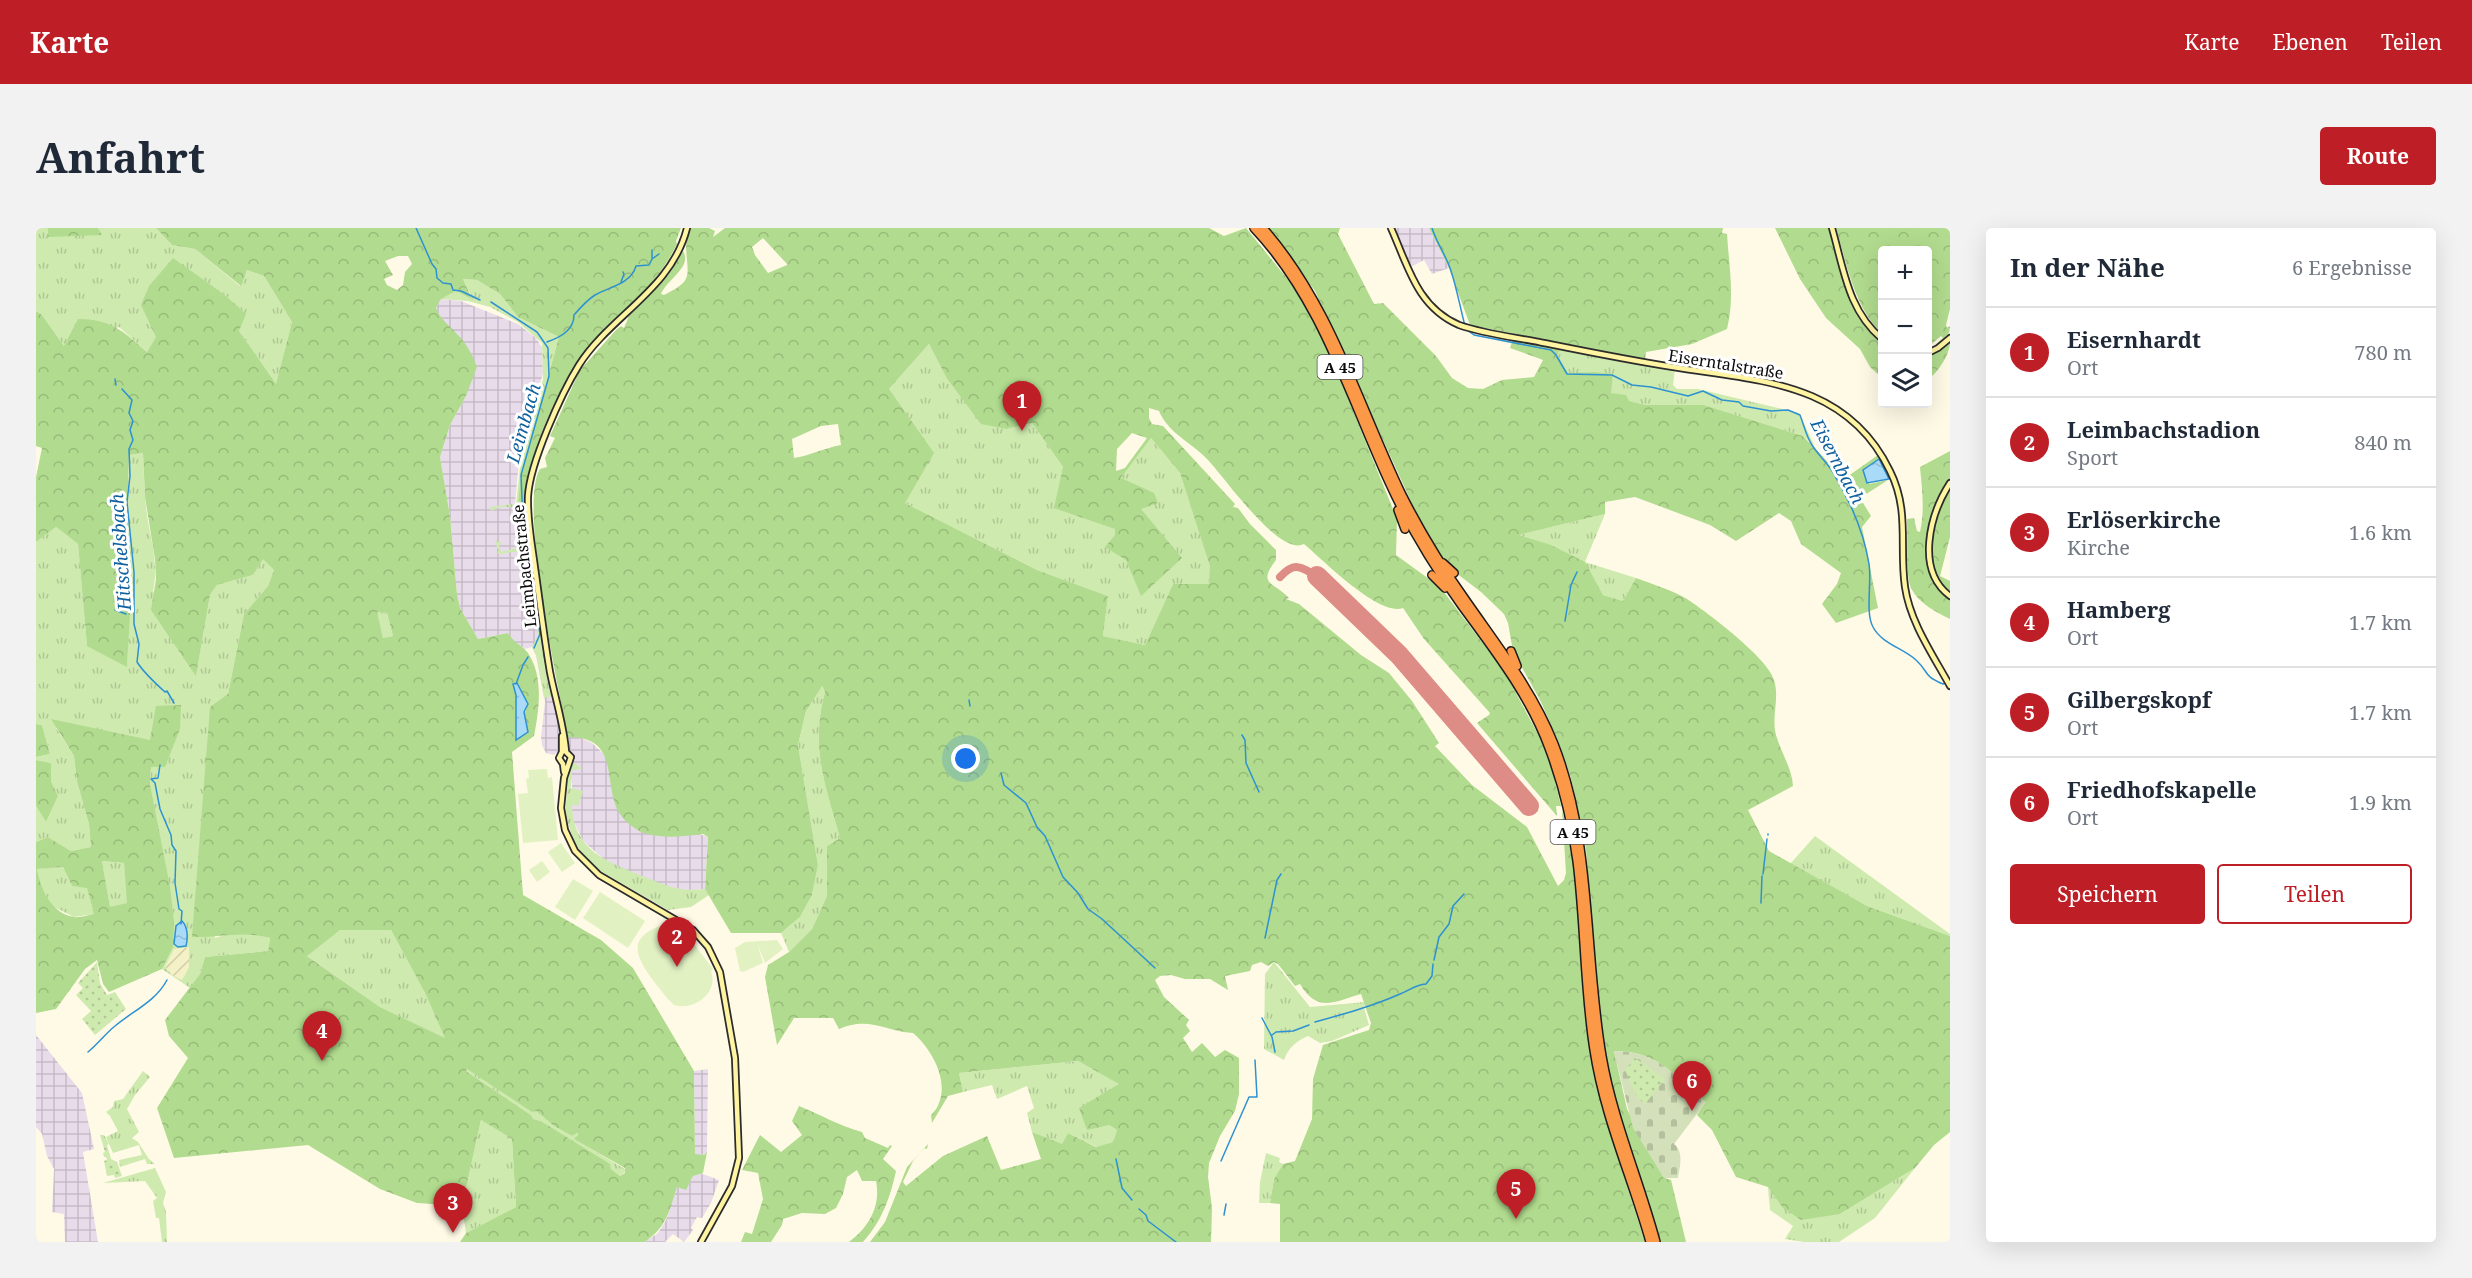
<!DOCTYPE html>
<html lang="de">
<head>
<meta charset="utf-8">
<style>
  :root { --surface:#fff; --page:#f2f2f3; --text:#1f2937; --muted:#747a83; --line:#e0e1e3; --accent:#be1e26 }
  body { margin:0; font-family:"Noto Serif",serif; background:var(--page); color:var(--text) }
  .controls { position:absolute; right:18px; top:18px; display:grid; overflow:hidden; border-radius:6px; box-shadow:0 6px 24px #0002 }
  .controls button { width:54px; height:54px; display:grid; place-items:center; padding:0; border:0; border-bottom:2px solid var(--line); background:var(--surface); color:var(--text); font:30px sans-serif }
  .you { position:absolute; left:930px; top:531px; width:21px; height:21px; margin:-15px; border:4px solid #fff; border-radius:50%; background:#1a73e8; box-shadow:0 0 0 9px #1a73e833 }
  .badge { display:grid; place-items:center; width:39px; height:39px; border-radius:50%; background:var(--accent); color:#fff; font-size:20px; font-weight:700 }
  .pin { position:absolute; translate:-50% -50px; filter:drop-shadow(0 2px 3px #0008) }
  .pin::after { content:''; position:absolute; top:32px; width:21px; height:18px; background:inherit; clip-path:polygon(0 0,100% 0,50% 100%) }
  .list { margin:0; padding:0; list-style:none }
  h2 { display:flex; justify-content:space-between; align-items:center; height:78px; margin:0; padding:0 24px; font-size:26px }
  h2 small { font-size:20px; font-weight:400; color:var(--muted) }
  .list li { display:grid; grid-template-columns:39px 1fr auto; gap:18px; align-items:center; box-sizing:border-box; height:90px; padding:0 24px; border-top:2px solid var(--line) }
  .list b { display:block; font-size:22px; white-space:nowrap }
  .list p { margin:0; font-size:20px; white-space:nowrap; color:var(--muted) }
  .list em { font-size:20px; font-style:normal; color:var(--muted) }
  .actions { display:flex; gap:12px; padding:18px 24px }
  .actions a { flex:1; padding:14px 0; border:2px solid var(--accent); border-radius:6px; text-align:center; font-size:21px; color:var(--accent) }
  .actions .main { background:var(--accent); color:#fff }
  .icon { flex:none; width:33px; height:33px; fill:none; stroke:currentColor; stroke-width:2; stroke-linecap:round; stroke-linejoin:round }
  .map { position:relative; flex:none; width:1914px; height:1014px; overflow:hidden; border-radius:6px }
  header { display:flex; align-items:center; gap:36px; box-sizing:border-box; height:84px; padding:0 30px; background:var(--accent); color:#fff }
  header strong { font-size:28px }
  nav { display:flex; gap:33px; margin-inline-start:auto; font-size:21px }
  .intro { display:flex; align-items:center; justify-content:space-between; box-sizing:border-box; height:144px; padding:0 36px }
  h1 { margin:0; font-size:42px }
  .button { padding:15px 27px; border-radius:6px; background:var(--accent); color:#fff; font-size:21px; font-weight:700 }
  main { display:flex; gap:36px; padding:0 36px }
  aside { flex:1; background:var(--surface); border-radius:6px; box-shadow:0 6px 24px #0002 }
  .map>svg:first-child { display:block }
  .industrial { fill:url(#industrial-grid) }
  .farmland { fill:url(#farmland-furrows) }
  .grass { fill:url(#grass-tufts); fill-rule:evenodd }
  .forest { fill:url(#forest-crowns); fill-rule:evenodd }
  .cemetery { fill:url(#cemetery-stones) }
  .park { fill:url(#park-dots) }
  .pitch { fill:#e1f1c2 }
  .water { fill:url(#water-ripples); stroke:#2d91d2; stroke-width:1.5 }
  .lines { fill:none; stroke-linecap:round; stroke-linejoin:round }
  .stream { stroke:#2d91d2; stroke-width:1.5 }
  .taxiway { stroke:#de8c86; stroke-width:8 }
  .runway { stroke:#de8c86; stroke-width:20 }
  .secondary-casing { stroke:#2c2c2c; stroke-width:8 }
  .highway-casing { stroke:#1b1b1b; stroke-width:10 }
  .secondary { stroke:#fff4a1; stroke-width:4.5 }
  .highway { stroke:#fb9948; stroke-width:7 }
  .labels { text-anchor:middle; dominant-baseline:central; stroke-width:6; stroke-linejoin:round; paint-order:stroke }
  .shield { fill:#fff; stroke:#545454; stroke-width:1.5 }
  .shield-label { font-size:15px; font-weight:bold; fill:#0a0a0a }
  .street-label { font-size:16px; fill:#0a0a0a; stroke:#fff }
  .water-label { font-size:18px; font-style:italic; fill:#10619e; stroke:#fff }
</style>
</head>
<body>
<header>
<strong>Karte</strong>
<nav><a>Karte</a><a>Ebenen</a><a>Teilen</a></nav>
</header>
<div class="intro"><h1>Anfahrt</h1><a class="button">Route</a></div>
<main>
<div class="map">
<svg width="1914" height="1014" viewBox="0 0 1914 1014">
  <defs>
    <pattern id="industrial-grid" width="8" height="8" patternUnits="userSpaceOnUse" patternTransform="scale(1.5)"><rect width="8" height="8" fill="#e8dcea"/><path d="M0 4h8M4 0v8" fill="none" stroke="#c6bbc7"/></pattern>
    <pattern id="farmland-furrows" width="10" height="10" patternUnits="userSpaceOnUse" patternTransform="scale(1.5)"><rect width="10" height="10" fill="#f5f1c6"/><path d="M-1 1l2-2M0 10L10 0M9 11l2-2" fill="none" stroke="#d1cda9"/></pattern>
    <pattern id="grass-tufts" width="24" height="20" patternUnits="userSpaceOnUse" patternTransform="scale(1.5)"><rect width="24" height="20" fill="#ceeaaf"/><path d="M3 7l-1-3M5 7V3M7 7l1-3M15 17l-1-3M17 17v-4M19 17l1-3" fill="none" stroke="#b0c795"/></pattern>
    <pattern id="forest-crowns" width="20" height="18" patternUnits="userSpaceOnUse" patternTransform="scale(1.5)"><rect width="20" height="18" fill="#b1db8e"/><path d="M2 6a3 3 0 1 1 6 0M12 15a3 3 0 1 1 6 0" fill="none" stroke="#97bb79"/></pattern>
    <pattern id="cemetery-stones" width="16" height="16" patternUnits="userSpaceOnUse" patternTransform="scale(1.5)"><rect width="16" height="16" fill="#d3e0b9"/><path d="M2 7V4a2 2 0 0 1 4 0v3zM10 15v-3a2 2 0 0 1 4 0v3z" fill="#b4bf9e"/></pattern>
    <pattern id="park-dots" width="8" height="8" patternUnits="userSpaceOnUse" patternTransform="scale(1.5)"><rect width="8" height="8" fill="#ceeaaf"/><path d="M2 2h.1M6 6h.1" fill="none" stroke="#b0c795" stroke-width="1.8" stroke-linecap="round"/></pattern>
    <pattern id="water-ripples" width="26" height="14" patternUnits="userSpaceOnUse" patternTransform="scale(1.5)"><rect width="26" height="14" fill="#a9dbf8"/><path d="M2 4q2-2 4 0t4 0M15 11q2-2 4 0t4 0" fill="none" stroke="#90bbd3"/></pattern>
  </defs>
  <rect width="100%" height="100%" fill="#fffae6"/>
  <path class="industrial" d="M1357 0H1393L1413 40 1396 46 1388 32 1373 40Z
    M405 71 425 73 482 96 500 110 506 119 507 145 483 233 479 276 499 399 505 407 524 505 525 521 518 527 510 525 506 517 505 509 509 474 500 427 496 419 489 421 475 411 472 405 442 411 424 380 421 366 414 288 404 229 414 197 430 168 422 107 403 89 400 80Z
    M532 509H543L556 515 569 527 575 548 579 577 672 609 669 661 651 663 631 659 572 635 547 613 536 590V554L531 540 534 533Z
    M0 807 46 865 58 921 47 924 62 1014H29L28 986 16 984 18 941 11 928 6 906 0 899Z
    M672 841 671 924 668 927 659 926 658 843Z
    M664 945 683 952 675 975 666 990 661 989 655 1000 657 1002 648 1014 637 1006 629 1014H609L622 1005 630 992 641 959 650 961 657 948Z"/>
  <path class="farmland" d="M153 719V739L146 752 136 747 129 739 138 721Z"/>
  <path class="grass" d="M0 0H12V8L65 6 62 0H120L136 17 159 21 204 58 211 42 228 48 256 94 240 157 203 103 209 86 189 67 137 31 120 110 111 124 83 99 28 118 6 87 0 83Z
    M427 51 441 52 464 66 482 89 523 109 485 247 491 332 496 339 505 407 517 468 508 470 500 427 496 419 502 407 480 277 484 239 507 151 506 115 482 94 454 79 432 73 405 71 420 63 436 70Z
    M893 116 910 149 971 201 996 195 1027 239 1079 301V307L1105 281 1085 250 1115 210 1144 245 1175 338 1173 357 1137 356 1109 417 1067 408 1072 368 1001 342 869 275 853 161Z
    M1524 122 1639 140 1637 157 1641 161H1662L1763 185 1778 217 1767 208 1668 177H1610L1592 173 1575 165 1558 144 1531 146 1521 127Z
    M107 225C108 246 108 266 111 287 115 313 123 337 117 363L160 447 174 367 181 357 217 347 227 330 238 342 232 358 208 386 192 466 179 710C197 703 215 705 234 710L232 723 169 729 164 746 154 760 126 741 130 732 138 693 114 556 115 539H129L114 512 20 500 38 528 41 554 53 596 55 619 35 623 12 609 0 614V578L10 594 22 568 15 553V535L0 532V529L14 526 6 497 0 496V314L20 299 42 316 51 417 91 438C95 367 90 297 93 227ZM153 719V739L146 752 136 747 129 739 138 721Z
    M478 276 486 323 462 326 458 301 461 314 467 315 463 317 465 324 484 319 477 279H464L455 283 454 279Z
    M1569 286 1549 334 1600 350 1587 373 1567 367 1548 334 1481 307Z
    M340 383 351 385 357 408 347 410Z
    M785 457 789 464C774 520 789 556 804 610L791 618V668L776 701 753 724 745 705 764 689 776 667 782 637 762 517 770 483Z
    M539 535 546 541 536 542 535 560 547 563 542 578 536 577C537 624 573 634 611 650 634 659 645 664 669 661L673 667 655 679 632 682 563 642 548 630 538 613 529 586 533 539Z
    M1779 608 1914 706V708L1831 678 1754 636Z
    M66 633 88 635 92 675 74 680Z
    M27 639 36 658 51 659 58 686 38 689 16 678 4 658 1 641Z
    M304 702H355L390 767 410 811 344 779 270 727Z
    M1238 734 1274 779 1329 774 1328 780 1333 797 1296 813 1284 815 1272 808C1260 813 1252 820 1248 832L1228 821 1229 746Z
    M1042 833 1084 856 1073 897 1081 902 1077 914 1061 919 1032 905 1026 917 996 904 991 885 998 880 991 858 961 871 956 857 927 864 923 845Z
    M431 841 500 883 518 898 536 908 540 905 542 907 539 911 589 941V944L584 948 575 941 573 936 505 893 497 891 495 887 429 842Z
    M107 843 114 849 99 867 91 881 103 904 96 910 102 914 113 931 119 936H111L109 931 84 939 83 932 106 927 103 917 77 925 70 909 82 903 74 888 70 884 77 879 78 873 87 871Z
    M445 892 476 911 480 979 430 1005 426 978Z
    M1230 925 1244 930 1243 934 1247 936 1238 951 1234 975H1223L1224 954Z
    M119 940 130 964 127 975 130 984 131 1014H126L123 990H120L117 973 121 970 109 953 67 955Z
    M1879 940 1839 990 1803 1014H1768L1749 1011 1757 998 1734 982 1732 959 1746 979 1804 986Z"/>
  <path class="forest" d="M12 0H62L66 7 12 9Z
    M120 0H645L640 13 641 16C622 56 588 82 558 113 530 142 494 221 490 262 487 288 492 314 496 339L491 332 482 277 485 247 523 109 482 89 464 66 441 52 427 51 436 71 420 63 405 71 400 80C404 91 413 97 421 106 431 116 436 126 441 139L430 168 414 197 404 229 414 288 421 366 424 380 442 411 472 405C477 414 486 417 492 425 508 449 503 482 498 508L476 524 487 667 565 712 597 740 658 843 659 926 668 927 671 924 667 945 657 948 650 962 641 959C633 984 631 998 609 1014H424L430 1005 480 979 476 911 445 892 426 978 381 975 344 961 272 917 138 930 121 880 152 830 133 808 129 792 164 746 169 729 232 723 234 710C206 702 183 710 156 709L174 479 192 466 208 386 232 358 238 342 227 331 217 347 181 357 174 367 160 448 115 382 120 351 119 331 109 269 107 225 93 227 91 286 93 308 94 386 91 439 51 418 42 316 20 299 0 314V249L6 220 0 218V83L6 87 28 118 42 91C75 91 87 103 111 124L120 109 105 77 113 58 137 30 189 67 210 86 203 103 240 156 256 94 228 48 211 42 205 58 159 21 136 17ZM362 28H372L376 36 369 44 367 57 361 62 351 57 348 51 357 47 349 33ZM341 384 351 385 357 408 347 410ZM481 455 492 476 480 511V467L477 456ZM304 702H355L390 767 409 810 344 779 271 728ZM431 841 496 884 500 883 518 898 536 908 541 905 542 907 538 911 589 940V945L584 948 575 941 574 936 505 893 497 891 495 887 430 843Z
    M654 0H673L679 3 677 9 689 0H1173L1188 8 1210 0 1253 53 1272 82 1298 136 1361 291 1360 327 1404 359 1468 443 1503 508 1516 541 1525 578H1520L1521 588 1441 495 1453 487 1454 485 1388 411 1367 380C1343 389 1286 331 1268 316 1243 329 1188 248 1171 231 1156 215 1132 205 1123 183L1113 180V190L1116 196 1127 198 1199 276 1197 279 1202 280 1214 296 1240 322V332C1221 357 1237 353 1253 370L1250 371 1263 376 1325 427 1353 445 1376 473 1403 515 1399 518 1436 557 1491 599 1522 658 1528 652 1530 645 1526 580 1539 645 1549 789 1554 825 1566 880 1609 1014H1244V976L1234 975 1238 951 1247 936 1259 933 1276 891 1277 851 1287 817 1333 802 1335 795 1325 766C1298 774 1281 785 1264 756L1259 758 1242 736 1238 734 1232 738 1225 734 1216 737 1214 743 1189 748 1192 762 1174 751H1149L1135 747 1124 748 1119 752 1128 769 1153 792 1150 797 1154 803 1147 810 1156 824 1166 815 1179 829 1189 822 1203 830V866L1199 883 1184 908 1173 935 1172 949 1176 980 1175 1014H834L849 994 871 939 892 916 891 921 888 920 877 933 867 954 870 958 907 928 951 908 965 942 1005 931 996 904 1026 916 1032 905 1060 919 1077 914 1081 902 1073 897 1051 902 1043 880 1083 856 1042 833 923 845 927 864 912 868 896 895 895 887C898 884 902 879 903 875 913 851 894 819 877 805 848 803 833 788 803 801L797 790H758L741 817 729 749 732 737 753 724 776 701 791 668V618L804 610C789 556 774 520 789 464L786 458 770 483 762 517 782 637 776 667 764 689 745 705H695L669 661 672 609 667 606C649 608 630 611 612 606 598 603 583 589 579 576 569 546 580 509 532 509 523 461 482 276 504 241L511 239 509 230 519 210 514 208 544 142 580 102 585 98 588 100 593 88 626 54 647 23C657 39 630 52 625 66L628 67C657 52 652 50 650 20 650 14 652 6 654 0ZM727 10 751 36V37L732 45 719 27 716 19ZM893 116 910 149 945 196 971 201 996 195 1027 239 1018 280 1079 301V307L1069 319 1090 332 1105 368 1146 330 1105 281 1122 275 1118 265 1085 250 1115 210 1144 245 1174 338 1173 356H1137L1109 417 1067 408 1072 368 1001 342 869 275 898 225 853 161ZM802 196 805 217C788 220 776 227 758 230L756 211 785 198ZM1096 205 1111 210 1089 240 1080 243 1081 221Z
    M1233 0H1304L1302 6 1338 76 1347 75 1400 128 1416 150 1432 160 1447 161 1466 152 1498 149 1507 132 1474 120 1477 111 1524 122 1521 127 1532 145 1558 144 1577 146 1575 165 1590 167 1593 173 1610 177H1668L1767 208 1808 251 1842 227 1843 231 1827 242 1833 256 1852 252 1824 270 1835 288 1826 299 1842 380 1800 395 1786 376 1801 356 1805 345 1765 316 1755 293 1743 285 1700 313 1674 297 1599 269 1569 274V286L1482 307 1515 317 1549 334 1567 367 1587 373 1600 350C1616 356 1636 362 1651 371 1672 385 1732 430 1738 452 1744 471 1735 488 1740 507 1745 525 1756 540 1757 558L1712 582 1733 623 1831 678 1914 708V904L1898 917 1879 940 1804 986 1765 992 1746 979 1732 959 1700 949 1676 902 1661 887 1669 874C1637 847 1623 823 1578 823L1591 881 1628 950 1635 952 1650 1014H1625L1597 934 1573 845 1560 756 1550 621 1535 550 1523 515 1505 474 1477 423 1472 395 1468 386 1445 364 1407 335 1389 304 1279 63Z
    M1393 0H1687L1686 5 1691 6C1693 38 1699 69 1691 101L1656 116 1610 124 1609 132 1434 97 1413 40Z
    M1739 0H1794C1807 44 1812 82 1846 114V150L1834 139 1824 121 1790 90 1764 51Z
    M1800 0H1914V81L1910 97 1911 100 1914 98C1914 108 1907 116 1898 118L1907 110 1905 108 1892 119V22H1846V106C1818 78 1811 37 1800 0Z
    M1914 114C1914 126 1902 145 1892 151V128L1901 124Z
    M1914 223V309L1904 348 1914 353V391C1901 385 1883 375 1876 362 1869 350 1872 307 1871 291L1878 290 1881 303 1884 304C1889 282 1886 261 1884 239Z
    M145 477 144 501 129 539H115L114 556 134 659 138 693 137 719 126 741 73 764 67 756 61 732 49 741 20 781 0 785V614L12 609 35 623 55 619 53 596 41 554 38 528 15 491 114 512 120 478ZM66 633 88 635 91 675 74 679ZM27 639 36 658 51 660 58 686C52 687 44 690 38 689 15 685 5 662 1 641Z
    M0 496 6 497 14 526 0 529Z
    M0 532 15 535V553L22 568 10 594 0 578Z
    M763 878C785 887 804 898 826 904L829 910 852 920 854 917 856 918 847 931 860 943C854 970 846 993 827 1014H813C833 999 845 978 840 953H826L821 942 811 949 807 966 800 980 789 986 766 985 747 991 746 997 735 1014H705L709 1004 716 1006 727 971 722 945 706 942 724 907 745 924 766 907 756 893Z"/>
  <path class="cemetery" d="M1578 823C1623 823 1637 847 1670 874L1638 916C1648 924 1644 938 1642 950H1628L1597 900Z"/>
  <path class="park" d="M61 734 64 755 71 767 79 764 90 781 59 807 46 791 55 783 40 767 47 760 42 755Z
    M1599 830 1629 851 1609 876 1601 869 1589 842Z
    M68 907 73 916 71 917 75 931 81 934 86 948 79 950 78 947 71 948 68 933 71 932 70 929H68L67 925 69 924 64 907Z"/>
  <path class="pitch" d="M511 541 512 550 516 549 522 612 487 615 482 566 492 565 490 551 493 550 492 542Z
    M525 615 539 635 526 644 512 624Z
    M506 633 514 644 501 654 493 642Z
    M537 651 557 663 539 692 519 679Z
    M564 664 609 693 592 720 547 690Z
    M627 697 636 698 643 702 646 700 677 741 675 743C683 765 658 783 638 777 631 771 625 762 619 755 601 731 588 710 627 697Z
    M741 712 747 721 729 735 721 715 727 735 707 744 704 743 699 720 709 714Z"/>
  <path class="water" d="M1843 231 1853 251 1831 255 1827 242Z
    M481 455 492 476 488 484 492 504 480 512V467L477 456Z
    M146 693C152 699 152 710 150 718L142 719 138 716 140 698Z"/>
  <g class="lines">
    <path class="stream" d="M380 0 396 36 400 41 401 50 407 55 415 56 417 62 425 63 444 72
      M1396 0C1401 16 1410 27 1415 43 1421 61 1424 79 1429 98
      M616 22V30
      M585 54 588 46 587 44
      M455 74 501 104 512 120 513 148 485 247 487 294 504 406 498 420
      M1431 102 1438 107 1515 122 1520 127 1531 146 1576 147 1596 157 1615 159 1652 168 1667 163 1686 172 1703 174 1707 178 1735 183 1752 182 1764 187C1768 197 1770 208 1776 217 1782 227 1792 235 1798 246 1814 273 1828 305 1833 336 1836 354 1829 385 1837 399 1846 416 1867 420 1880 432 1894 445 1886 447 1907 456L1909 455
      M511 114C525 109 538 102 538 87 544 80 551 72 559 67 573 59 595 56 600 38L613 37 616 31 623 26
      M79 151 80 157
      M86 161 96 172 93 185 97 193 94 202 97 212 93 221 94 248 91 274 98 344V396L103 416 101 434C108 445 119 455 129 464L131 463 138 475
      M79 382 90 386
      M1529 393 1535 357 1541 344
      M480 456 487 437 492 429
      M933 472 934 478
      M1206 507 1209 512 1210 535 1223 564
      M124 537 122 550 115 551 119 555 124 581 135 607 136 617 140 623 139 655 143 681 146 683 145 696
      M965 545 968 557 990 575 1001 599 1009 608 1027 649 1042 665 1052 681 1066 691 1119 740
      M1732 607V606
      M1727 646 1731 611
      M1725 675 1726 648
      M1229 710 1241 652 1245 646
      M1398 732 1403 709 1413 696 1417 678 1428 666
      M1226 790 1236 809 1239 824
      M1279 794C1308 786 1337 778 1364 766 1374 762 1379 757 1390 756L1396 748 1397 736
      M1236 807 1240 804 1257 803 1273 797
      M52 824C62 816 70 805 79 798 97 783 120 773 131 752
      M1080 931 1086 960 1096 972
      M1185 933 1213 869H1221L1219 832
      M1103 981 1110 987 1112 993 1140 1014
      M1188 987 1190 976"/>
    <path class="taxiway" d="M1244 349C1259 333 1264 339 1281 348"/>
    <path class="runway" d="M1281 348 1363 427 1493 578"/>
    <defs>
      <path id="secondary" d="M651 0C636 61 574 88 543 137 525 166 494 235 492 268 491 292 496 317 499 340 504 375 508 409 514 444 519 470 528 497 530 524L535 529 528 550 525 580 529 602 539 623 563 647 657 702 672 719 684 744 699 830 703 930 696 958 665 1014
        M1355 0C1372 38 1381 79 1423 97 1449 106 1477 109 1503 114 1548 123 1592 132 1637 139 1722 153 1811 153 1854 243 1874 283 1863 318 1869 359 1874 394 1897 427 1914 458
        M1796 0C1808 42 1812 82 1846 111
        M1892 125 1902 120 1914 110
        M1914 255C1894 286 1879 342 1914 368
        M526 508V524L523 530 527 536 528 544"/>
      <path id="highway" d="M1218 0C1285 71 1313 167 1353 254 1373 298 1398 339 1426 378 1459 423 1494 468 1513 520 1527 557 1536 595 1541 633 1549 696 1548 760 1558 822 1568 888 1596 950 1614 1014
        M1227 0C1294 76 1322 175 1365 265 1384 303 1406 339 1431 374 1463 420 1497 463 1518 516 1557 616 1548 723 1566 828 1577 892 1603 951 1620 1014
        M1362 282 1369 301
        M1407 335 1418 345
        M1396 347 1409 360
        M1475 423 1481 438"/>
    </defs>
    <use href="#secondary" class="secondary-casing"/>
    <use href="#highway" class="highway-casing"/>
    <use href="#secondary" class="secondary"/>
    <use href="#highway" class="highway"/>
  </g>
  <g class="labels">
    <g class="shield">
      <rect x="1281.5" y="127" width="45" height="24" rx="4.5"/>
      <rect x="1514.5" y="592" width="45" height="24" rx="4.5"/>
    </g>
    <g class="shield-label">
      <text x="1304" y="139">A 45</text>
      <text x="1537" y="604">A 45</text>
    </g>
    <g class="street-label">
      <text transform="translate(1690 136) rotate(9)">Eiserntalstraße</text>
      <text transform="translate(488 338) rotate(-96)">Leimbachstraße</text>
    </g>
    <g class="water-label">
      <text transform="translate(487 195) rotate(-74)">Leimbach</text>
      <text transform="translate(1802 233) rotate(62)">Eisernbach</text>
      <text transform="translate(84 324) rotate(-94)">Hitschelsbach</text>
    </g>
  </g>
</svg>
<div class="controls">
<button>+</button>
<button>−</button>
<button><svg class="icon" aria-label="layers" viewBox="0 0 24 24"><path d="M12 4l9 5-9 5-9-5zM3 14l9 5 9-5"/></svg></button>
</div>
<div class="you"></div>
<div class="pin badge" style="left:986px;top:203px">1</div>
<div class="pin badge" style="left:641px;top:739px">2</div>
<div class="pin badge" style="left:417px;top:1005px">3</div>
<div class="pin badge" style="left:286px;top:833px">4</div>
<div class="pin badge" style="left:1480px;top:991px">5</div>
<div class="pin badge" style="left:1656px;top:883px">6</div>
</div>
<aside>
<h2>In der Nähe<small>6 Ergebnisse</small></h2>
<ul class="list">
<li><span class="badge">1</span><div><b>Eisernhardt</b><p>Ort</p></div><em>780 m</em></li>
<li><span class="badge">2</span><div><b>Leimbachstadion</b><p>Sport</p></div><em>840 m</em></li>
<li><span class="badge">3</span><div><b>Erlöserkirche</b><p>Kirche</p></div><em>1.6 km</em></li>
<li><span class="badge">4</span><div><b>Hamberg</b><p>Ort</p></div><em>1.7 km</em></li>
<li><span class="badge">5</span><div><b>Gilbergskopf</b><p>Ort</p></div><em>1.7 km</em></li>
<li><span class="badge">6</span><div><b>Friedhofskapelle</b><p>Ort</p></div><em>1.9 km</em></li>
</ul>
<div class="actions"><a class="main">Speichern</a><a>Teilen</a></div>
</aside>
</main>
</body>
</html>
